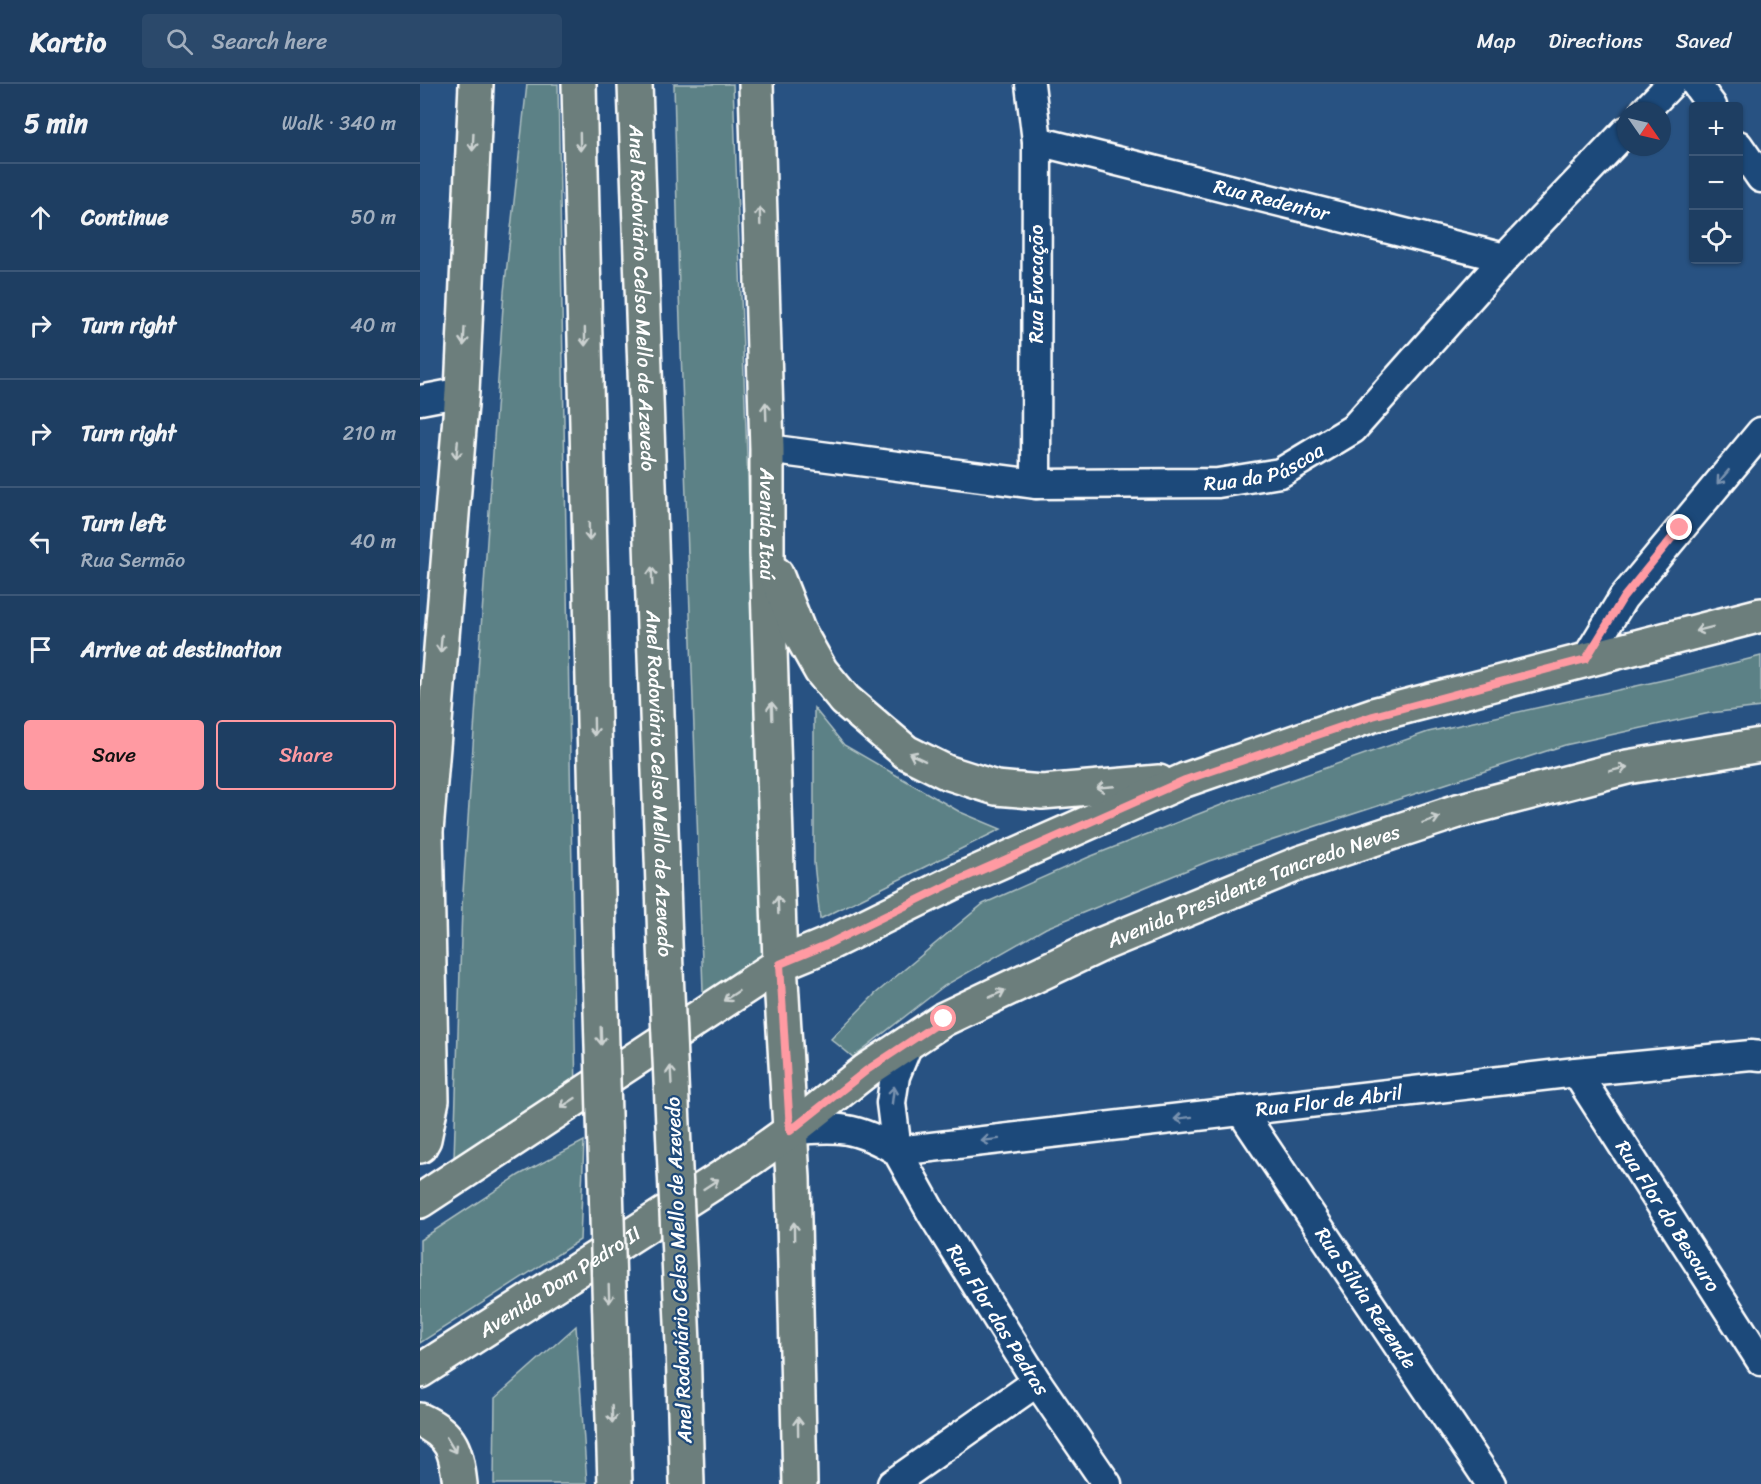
<!DOCTYPE html>
<html lang="en">
<head>
<meta charset="utf-8">
<style>
  :root { --surface:#1e3e62; --page:#2b496b; --text:#f1f3f6; --muted:#a1aebe; --line:#3c5777; --accent:#ff9aa2 }
  body { margin:0; font-family:Sriracha,sans-serif; background:var(--page); color:var(--text) }
  .controls { position:absolute; right:18px; top:18px; display:grid; overflow:hidden; border-radius:6px; box-shadow:0 2px 4px #0004 }
  .controls button { width:54px; height:54px; display:grid; place-items:center; padding:0; border:0; border-bottom:2px solid var(--line); background:var(--surface); color:var(--text); font:30px sans-serif }
  .compass { position:absolute; left:1197px; top:18px; width:54px; height:54px; border-radius:50%; background:var(--surface); box-shadow:0 2px 4px #0004; rotate:124deg }
  .stop { position:absolute; width:18px; height:18px; margin:-14px; border:4px solid #ff9aa2; border-radius:50%; background:#fff }
  .stop.end { background:#ff9aa2; border-color:#fff; box-shadow:0 2px 6px #0008 }
  .list { margin:0; padding:0; list-style:none }
  h2 { display:flex; justify-content:space-between; align-items:center; height:78px; margin:0; padding:0 24px; font-size:26px }
  h2 small { font-size:20px; font-weight:400; color:var(--muted) }
  .list li { display:grid; grid-template-columns:39px 1fr auto; gap:18px; align-items:center; box-sizing:border-box; height:108px; padding:0 24px; border-top:2px solid var(--line) }
  .list b { display:block; font-size:22px; white-space:nowrap }
  .list p { margin:0; font-size:20px; white-space:nowrap; color:var(--muted) }
  .list em { font-size:20px; font-style:normal; color:var(--muted) }
  .actions { display:flex; gap:12px; padding:18px 24px }
  .actions a { flex:1; padding:14px 0; border:2px solid var(--accent); border-radius:6px; text-align:center; font-size:21px; color:var(--accent) }
  .actions .main { background:var(--accent); color:#111 }
  .icon { flex:none; width:33px; height:33px; fill:none; stroke:currentColor; stroke-width:2; stroke-linecap:round; stroke-linejoin:round }
  .map { position:relative; flex:none; width:1341px; height:1400px; overflow:hidden }
  header { display:flex; align-items:center; gap:36px; box-sizing:border-box; height:84px; padding:0 30px; background:var(--surface); border-bottom:2px solid var(--line) }
  header strong { font-size:28px }
  nav { display:flex; gap:33px; margin-inline-start:auto; font-size:21px }
  .search { width:420px; height:54px; background:var(--page); display:flex; align-items:center; gap:15px; box-sizing:border-box; padding:0 21px; border-radius:6px; color:var(--muted); font-size:22px }
  main { display:flex }
  aside { flex:1; background:var(--surface) }
  .map>svg:first-child { display:block }
  .green { fill:#5c8186; stroke:#aec0c2; stroke-width:1.5 }
  .lines { fill:none; stroke-linecap:round; stroke-linejoin:round }
  .minor-casing { stroke:#fff; stroke-width:33 }
  .major-casing { stroke:#fff; stroke-width:38 }
  .highway-casing { stroke:#fff; stroke-width:38 }
  .minor { stroke:#1f4a7a; stroke-width:28 }
  .major { stroke:#6c7e7c; stroke-width:33 }
  .highway { stroke:#6c7e7c; stroke-width:33 }
  .highway-bridge-casing { stroke:#fff; stroke-width:38; stroke-linecap:butt }
  .highway-bridge { stroke:#6c7e7c; stroke-width:33 }
  .oneway { stroke:#ccd2d1 }
  .oneway2 { stroke:#7992af }
  .route { stroke:#ff9aa2; stroke-width:8 }
  .labels { text-anchor:middle; dominant-baseline:central; stroke-width:4.5; stroke-linejoin:round; paint-order:stroke }
  .street-label { font-size:20px; fill:#fff; stroke:#1f4a7a }
</style>
</head>
<body>
<header>
<strong>Kartio</strong>
<div class="search"><svg class="icon" aria-label="search" viewBox="0 0 24 24"><circle cx="10" cy="10" r="6"/><path d="M15 15l6 6"/></svg>Search here</div>
<nav><a>Map</a><a>Directions</a><a>Saved</a></nav>
</header>
<main>
<aside>
<h2>5 min<small>Walk · 340 m</small></h2>
<ul class="list">
<li><svg class="icon" aria-label="ahead" viewBox="0 0 24 24"><path d="M12 20V5M6 11l6-6 6 6"/></svg><div><b>Continue</b></div><em>50 m</em></li>
<li><svg class="icon" aria-label="right" viewBox="0 0 24 24"><path d="M7 20v-9h11M14 6l5 5-5 5"/></svg><div><b>Turn right</b></div><em>40 m</em></li>
<li><svg class="icon" aria-label="right" viewBox="0 0 24 24"><path d="M7 20v-9h11M14 6l5 5-5 5"/></svg><div><b>Turn right</b></div><em>210 m</em></li>
<li><svg class="icon" aria-label="left" viewBox="0 0 24 24"><path d="M17 20v-9H6M10 6l-5 5 5 5"/></svg><div><b>Turn left</b><p>Rua Sermão</p></div><em>40 m</em></li>
<li><svg class="icon" aria-label="arrive" viewBox="0 0 24 24"><path d="M6 21V4h12l-3 4 3 4H6"/></svg><div><b>Arrive at destination</b></div></li>
</ul>
<div class="actions"><a class="main">Save</a><a>Share</a></div>
</aside>
<div class="map">
<svg width="1341" height="1400" viewBox="0 0 1341 1400">
  <rect width="100%" height="100%" fill="#285282"/>
  <filter id="ink" filterUnits="userSpaceOnUse"><feTurbulence type="fractalNoise" baseFrequency=".0167" numOctaves="2"/><feDisplacementMap in="SourceGraphic" scale="12" xChannelSelector="R" yChannelSelector="G"/><feConvolveMatrix kernelMatrix="1 2 1 2 8 2 1 2 1" color-interpolation-filters="sRGB"/></filter>
  <g filter="url(#ink)">
    <path class="green" d="M107 0H138L156 1011 34 1075 42 823 84 208Z
      M254 0H313L346 878 284 936 259 208Z
      M1341 572V623L1290 629 1145 661 789 777 626 844 524 902 433 973 411 955 455 910 563 820 669 773 814 716 1008 648 1257 593Z
      M394 624 424 661 540 728 581 745 400 835 394 779Z
      M164 1057 160 1156 0 1259V1156L99 1091Z
      M156 1242 167 1400H74L75 1314Z"/>
    <g class="lines">
      <defs>
        <g id="minor">
          <path d="M610 0 617 57 616 400"/>
          <path d="M1276 0 1292 22"/>
          <path d="M1225 27 1251 0"/>
          <path id="s1" d="M617 57 1085 174"/>
          <path d="M1318 61 1341 94"/>
          <path d="M0 316 42 308"/>
          <path id="s2" d="M347 365 616 400 798 399 860 389 933 345 1085 174 1206 47"/>
          <path d="M1166 575 1203 514 1341 348"/>
          <path id="s3" d="M489 958 475 992 471 1019 477 1067 511 1128 617 1298 687 1400"/>
          <path id="s4" d="M1156 988 1341 1277"/>
          <path id="s5" d="M821 1027 1071 1400"/>
          <path d="M370 1047C416 1042 437 1042 477 1067"/>
          <path id="s6" d="M477 1067 1156 988 1331 971 1341 972"/>
          <path d="M472 1400 617 1298"/>
        </g>
        <g id="major">
          <path id="s7" d="M336 0 347 365V470L360 880 373 1094 380 1400"/>
          <path d="M356 490 378 546 401 587 425 616 486 668 526 688 576 704 622 708 739 698"/>
          <path d="M0 1062 4 1055 12 1016 6 748 42 308 56 0"/>
          <path d="M0 1117 360 880 406 861 530 800 765 696 953 631 1341 531"/>
          <path id="s8" d="M0 1287 332 1074 370 1047 447 986 524 935 680 861 880 779 1038 727 1207 683 1341 661"/>
          <path d="M0 1336C33 1351 36 1367 40 1400"/>
        </g>
        <g id="highway">
          <path d="M159 0 180 893"/>
          <path id="s9" d="M215 0 246 887"/>
          <path d="M263 1260 267 1400"/>
          <path d="M191 1271 195 1400"/>
        </g>
      </defs>
      <use href="#minor" class="minor-casing"/>
      <use href="#major" class="major-casing"/>
      <use href="#highway" class="highway-casing"/>
      <use href="#minor" class="minor"/>
      <use href="#major" class="major"/>
      <use href="#highway" class="highway"/>
      <defs>
        <path id="highway-bridge" d="M246 887 263 1260
          M180 893 191 1271"/>
      </defs>
      <use href="#highway-bridge" class="highway-bridge-casing"/>
      <use href="#highway-bridge" class="highway-bridge"/>
    </g>
    <defs><path id="oneway-shaft" d="M-6 0H5M1.5-3L5.5 0L1.5 3" fill="none" stroke-width="1.6" stroke-linecap="round" stroke-linejoin="round" transform="scale(1.5)"/></defs>
    <g class="oneway">
      <use href="#oneway-shaft" transform="translate(53 58) rotate(93)"/>
      <use href="#oneway-shaft" transform="translate(160 58) rotate(89)"/>
      <use href="#oneway-shaft" transform="translate(340 132) rotate(-92)"/>
      <use href="#oneway-shaft" transform="translate(44 253) rotate(93)"/>
      <use href="#oneway-shaft" transform="translate(165 253) rotate(89)"/>
      <use href="#oneway-shaft" transform="translate(346 327) rotate(-92)"/>
      <use href="#oneway-shaft" transform="translate(37 366) rotate(95)"/>
      <use href="#oneway-shaft" transform="translate(169 448) rotate(89)"/>
      <use href="#oneway-shaft" transform="translate(232 492) rotate(-92)"/>
      <use href="#oneway-shaft" transform="translate(1284 545) rotate(166)"/>
      <use href="#oneway-shaft" transform="translate(21 560) rotate(95)"/>
      <use href="#oneway-shaft" transform="translate(352 627) rotate(-92)"/>
      <use href="#oneway-shaft" transform="translate(174 643) rotate(89)"/>
      <use href="#oneway-shaft" transform="translate(497 673) rotate(-154)"/>
      <use href="#oneway-shaft" transform="translate(1199 685) rotate(-14)"/>
      <use href="#oneway-shaft" transform="translate(685 703) rotate(175)"/>
      <use href="#oneway-shaft" transform="translate(1011 736) rotate(-18)"/>
      <use href="#oneway-shaft" transform="translate(358 821) rotate(-92)"/>
      <use href="#oneway-shaft" transform="translate(577 910) rotate(-25)"/>
      <use href="#oneway-shaft" transform="translate(311 912) rotate(147)"/>
      <use href="#oneway-shaft" transform="translate(181 952) rotate(88)"/>
      <use href="#oneway-shaft" transform="translate(251 991) rotate(-93)"/>
      <use href="#oneway-shaft" transform="translate(148 1019) rotate(147)"/>
      <use href="#oneway-shaft" transform="translate(291 1100) rotate(-33)"/>
      <use href="#oneway-shaft" transform="translate(374 1147) rotate(-91)"/>
      <use href="#oneway-shaft" transform="translate(189 1210) rotate(88)"/>
      <use href="#oneway-shaft" transform="translate(192 1330) rotate(88)"/>
      <use href="#oneway-shaft" transform="translate(378 1342) rotate(-91)"/>
      <use href="#oneway-shaft" transform="translate(31 1361) rotate(59)"/>
    </g>
    <g class="oneway2">
      <use href="#oneway-shaft" transform="translate(1303 393) rotate(130)"/>
      <use href="#oneway-shaft" transform="translate(473 1011) rotate(-83)"/>
      <use href="#oneway-shaft" transform="translate(763 1034) rotate(173)"/>
      <use href="#oneway-shaft" transform="translate(570 1056) rotate(173)"/>
    </g>
  </g>
  <g class="lines" filter="url(#ink)">
    <path class="route" d="M524 935 447 986 370 1047 360 880 406 861 530 800 765 696 953 632 1166 575 1203 514 1260 444"/>
  </g>
  <g class="labels">
    <g class="street-label">
      <text stroke="none"><textPath href="#s1" startOffset="242">Rua Redentor</textPath></text>
      <text transform="translate(616 200) rotate(-90)">Rua Evocação</text>
      <text stroke="none"><textPath href="#s9" startOffset="214">Anel Rodoviário Celso Mello de Azevedo</textPath></text>
      <text stroke="none"><textPath href="#s2" startOffset="502">Rua da Páscoa</textPath></text>
      <text stroke="none"><textPath href="#s7" startOffset="440">Avenida Itaú</textPath></text>
      <text stroke="none"><textPath href="#s9" startOffset="700">Anel Rodoviário Celso Mello de Azevedo</textPath></text>
      <text stroke="none"><textPath href="#s8" startOffset="969">Avenida Presidente Tancredo Neves</textPath></text>
      <text stroke="none"><textPath href="#s6" startOffset="435">Rua Flor de Abril</textPath></text>
      <text stroke="none"><textPath href="#s4" startOffset="171">Rua Flor do Besouro</textPath></text>
      <text transform="translate(259 1186) rotate(-92)">Anel Rodoviário Celso Mello de Azevedo</text>
      <text stroke="none"><textPath href="#s8" startOffset="166">Avenida Dom Pedro II</textPath></text>
      <text stroke="none"><textPath href="#s5" startOffset="225">Rua Sílvia Rezende</textPath></text>
      <text stroke="none"><textPath href="#s3" startOffset="309">Rua Flor das Pedras</textPath></text>
    </g>
  </g>
</svg>
<div class="controls">
<button>+</button>
<button>−</button>
<button><svg class="icon" aria-label="locate" viewBox="0 0 24 24"><circle cx="12" cy="12" r="6"/><path d="M12 2v4M12 18v4M2 12h4M18 12h4"/></svg></button>
</div>
<svg class="compass" viewBox="-18 -18 36 36"><path d="M0-13l5 13h-10z" fill="#e53935"/><path d="M0 13l5-13h-10z" fill="#a1aebe"/></svg>
<div class="stop" style="left:524px;top:935px"></div>
<div class="stop end" style="left:1260px;top:444px"></div>
</div>
</main>
</body>
</html>
